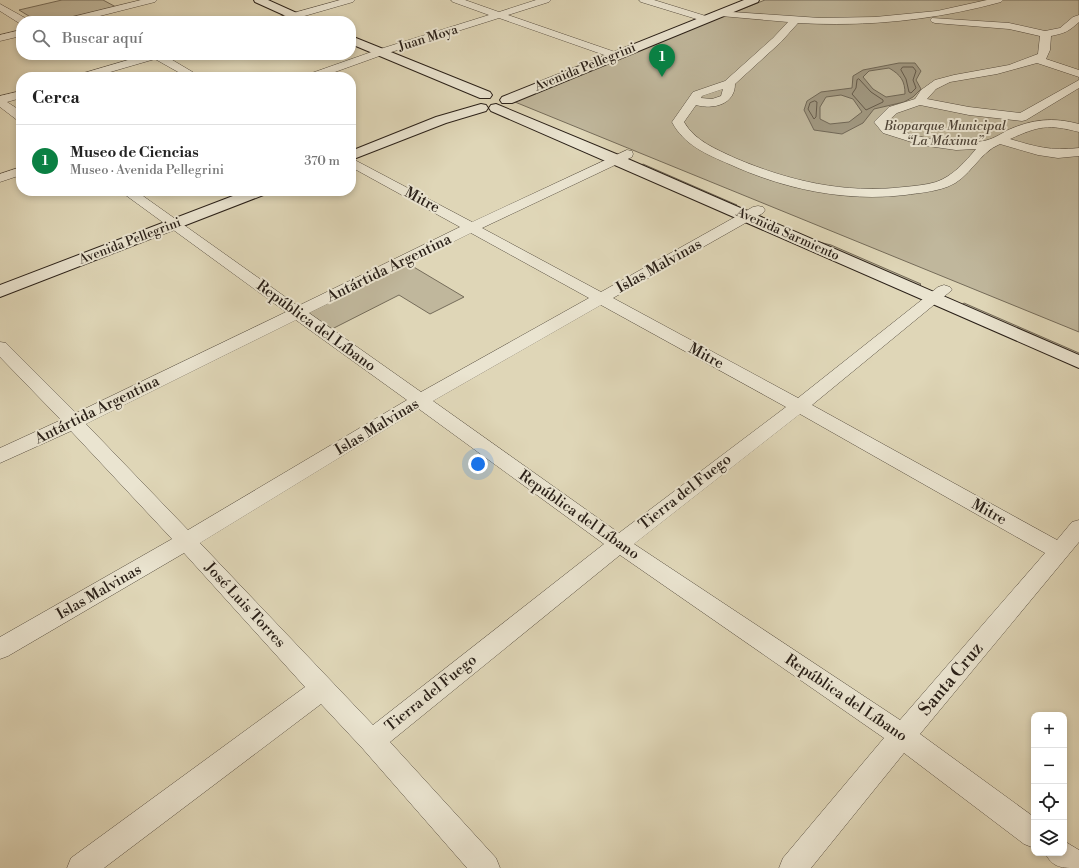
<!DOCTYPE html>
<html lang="es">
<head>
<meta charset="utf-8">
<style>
  :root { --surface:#fff; --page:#f2f2f2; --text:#222; --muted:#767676; --line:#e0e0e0; --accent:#0b8043 }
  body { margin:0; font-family:"Libre Bodoni",serif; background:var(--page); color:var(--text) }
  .controls { position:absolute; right:12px; bottom:12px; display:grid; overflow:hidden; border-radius:8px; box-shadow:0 2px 6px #0003 }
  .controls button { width:36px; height:36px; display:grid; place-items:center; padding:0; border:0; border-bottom:1px solid var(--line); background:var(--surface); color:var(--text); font:20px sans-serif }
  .you { position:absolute; left:478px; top:464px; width:14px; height:14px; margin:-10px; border:3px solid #fff; border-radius:50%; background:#1a73e8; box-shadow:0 0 0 6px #1a73e833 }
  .badge { display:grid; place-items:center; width:26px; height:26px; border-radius:50%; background:var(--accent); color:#fff; font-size:13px; font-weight:700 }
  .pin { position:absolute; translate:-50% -33px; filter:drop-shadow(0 1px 2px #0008) }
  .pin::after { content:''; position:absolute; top:21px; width:14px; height:12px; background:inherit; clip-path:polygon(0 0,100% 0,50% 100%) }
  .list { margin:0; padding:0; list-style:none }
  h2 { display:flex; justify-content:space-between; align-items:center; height:52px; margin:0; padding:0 16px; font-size:17px }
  h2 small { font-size:13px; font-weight:400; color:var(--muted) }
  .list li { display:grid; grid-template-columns:26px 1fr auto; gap:12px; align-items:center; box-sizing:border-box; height:72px; padding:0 16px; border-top:1px solid var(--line) }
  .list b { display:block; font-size:15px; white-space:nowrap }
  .list p { margin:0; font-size:13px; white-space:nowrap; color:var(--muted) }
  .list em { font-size:13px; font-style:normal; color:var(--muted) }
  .icon { flex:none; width:22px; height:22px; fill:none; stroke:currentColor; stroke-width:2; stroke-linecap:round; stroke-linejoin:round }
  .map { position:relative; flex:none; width:1079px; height:868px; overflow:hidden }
  .search { position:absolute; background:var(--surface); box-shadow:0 2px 6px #0003; left:16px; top:16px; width:340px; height:44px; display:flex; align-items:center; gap:10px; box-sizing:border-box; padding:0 14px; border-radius:16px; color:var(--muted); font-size:15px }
  .panel { position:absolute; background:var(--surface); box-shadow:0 2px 6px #0003; left:16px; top:72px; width:340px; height:124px; border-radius:16px }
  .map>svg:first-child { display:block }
  .green { fill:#c0b79c; stroke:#756c5a }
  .water { fill:#a19881; stroke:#716857; fill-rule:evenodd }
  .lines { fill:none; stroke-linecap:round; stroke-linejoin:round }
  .shore { stroke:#665c4c; stroke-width:1 }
  .street-casing { stroke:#574e40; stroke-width:1 }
  .secondary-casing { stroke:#2a2018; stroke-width:2 }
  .street { fill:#eae4d0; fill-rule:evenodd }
  .secondary { fill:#eae4d0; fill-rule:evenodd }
  .labels { text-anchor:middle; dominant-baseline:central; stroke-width:4; stroke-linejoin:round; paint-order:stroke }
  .far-street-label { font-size:13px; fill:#2a2018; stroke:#eae4d0 }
  .far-park-label { font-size:13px; font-style:italic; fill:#504639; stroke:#eae4d0 }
  .street-label { font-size:15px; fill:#2a2018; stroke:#eae4d0 }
  .near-street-label { font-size:18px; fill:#2a2018; stroke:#eae4d0 }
</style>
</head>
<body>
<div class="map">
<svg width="1079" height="868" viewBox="0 0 1079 868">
  <rect width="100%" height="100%" fill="#dfd6b7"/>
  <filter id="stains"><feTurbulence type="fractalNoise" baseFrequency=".005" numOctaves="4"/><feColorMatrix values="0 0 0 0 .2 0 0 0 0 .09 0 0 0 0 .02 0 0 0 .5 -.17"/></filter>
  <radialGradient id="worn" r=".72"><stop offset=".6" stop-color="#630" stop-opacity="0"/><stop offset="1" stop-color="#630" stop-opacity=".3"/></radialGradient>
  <path class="green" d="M62 0H103L116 7 57 21H37L19 10Z
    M765 0H1079V332L510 100Z
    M643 164 737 205 733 207 640 166Z
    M815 241 831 245 921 284 918 287Z
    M407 263 464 297 430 314 399 295 332 329 307 312Z
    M964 303 1079 353V358L960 306Z"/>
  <path class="water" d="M899 63H915L921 71 916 80 921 89 913 97 904 102 874 109 863 123 842 134 814 130 804 110 807 101 821 92 852 88 853 76 863 70ZM889 68C901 75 905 81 905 94L886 97 873 89 863 77 869 71ZM841 95 853 99 862 112 849 122 830 124 820 119V107L826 97Z"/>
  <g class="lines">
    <path class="shore" d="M903 67H913L916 71 913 80 916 88 911 93 909 92 906 79 901 70Z
      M859 79 871 92 883 100V102L866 110 852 94 856 88 857 80Z
      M815 101 817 102 816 117 814 119 808 109 810 103Z"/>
    <defs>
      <path id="street" d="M141 0H157L155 2 80 21H63L64 19Z
        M340 0H355L353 2 287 21H271L272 19Z
        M451 0H465L499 12 536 0H551L549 2 508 15 618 53 619 55 614 58 610 57 499 18 385 54 321 77H304L306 75 377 50 489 15 453 2Z
        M639 0H654L709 17 711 19 706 22 703 21 641 2Z
        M987 0H1003L1001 2C935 20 867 27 798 23L781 42 735 84C735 104 714 110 696 105L684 122C695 141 716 149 735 158 789 181 845 194 904 187 914 186 926 185 936 182 953 176 965 162 976 149L956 150 921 145 883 133 874 122 889 107 915 99 921 90 935 80 954 75 1009 65 1038 54 1040 36 1009 29 935 23 932 22 930 20 932 18 1009 23 1045 31 1060 28 1073 17 1079 15V22C1068 32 1065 33 1051 36L1050 50 1046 59 1079 70V77L1037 63 997 74 950 82 936 89 927 99 969 107 1020 113 1079 80V88L1026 120 1022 121 969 115 920 105 897 113 887 122C901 138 962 145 983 141 991 140 1001 134 1008 130 1033 119 1053 117 1079 124V132C1048 124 1039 126 1010 139 1037 147 1050 151 1079 148V156L1058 158 1038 155 1000 144C978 153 970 179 947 187 933 192 919 193 905 195 844 202 784 189 729 164 706 154 684 145 672 122L693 92 725 81 773 38 788 22 721 16 716 13 718 11 820 18 875 17 937 11ZM723 89 721 96 712 99 701 98 702 96Z
        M0 4 27 19 28 21H21V23H19L0 11Z
        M21 30V36L0 41V35Z
        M145 55H164L201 77H187L155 59 93 77H75L77 75Z
        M21 91V98L7 102 21 111V121L17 120 0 107V96Z
        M627 150 632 151 633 154 632 157 482 228 601 292 753 207 758 206 763 207 765 210 763 213 613 298 798 398 938 287 944 285 950 287 952 290 812 405 1057 540 1072 522 1079 520V542L920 734 1034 817V848L1024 844 904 753 811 868H779L783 858 884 738 620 555 390 742 496 858 500 868H467L363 749 321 704 104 868H67L71 858 305 687 184 553 8 656 0 659V637L172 539 71 431 0 463V448L61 420 0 357V342L6 343 76 413 286 312 120 191H136L298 306 460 227 351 167V158L472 222ZM471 233 589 298 421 392 309 313ZM601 305 786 407 619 533 433 401ZM296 320 407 400 188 530 86 424ZM419 409 604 544 373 725 200 543ZM800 414 1045 553 900 720 634 544Z
        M21 167V175L0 182V174Z
        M1064 841 1079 850V868C1061 868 1053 868 1045 853H1064Z"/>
      <path id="secondary" d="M254 0H268L310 19 312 21H297L255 2Z
        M744 0H759L758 2 512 103H502L500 100 502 97Z
        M351 36 490 92 492 95 490 98H480L351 44Z
        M481 104 486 105 488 108 486 111 446 123 351 160V151L436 117Z
        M496 104 621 156 1079 355V368L491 111 489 108 491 105Z
        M246 191H268L266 194 0 297V285Z"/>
    </defs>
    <use href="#street" class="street-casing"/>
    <use href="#secondary" class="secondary-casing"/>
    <use href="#street" class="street"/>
    <use href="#secondary" class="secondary"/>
  </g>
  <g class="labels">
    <g class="far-street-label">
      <text transform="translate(428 38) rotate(-17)">Juan Moya</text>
      <text transform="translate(585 67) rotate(-22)">Avenida Pellegrini</text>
      <text transform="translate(788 234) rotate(24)">Avenida Sarmiento</text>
      <text transform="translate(130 241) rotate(-21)">Avenida Pellegrini</text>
    </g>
    <g class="far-park-label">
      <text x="945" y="126">Bioparque Municipal<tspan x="945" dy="15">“La Máxima”</tspan></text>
    </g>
    <g class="street-label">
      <text transform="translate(422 200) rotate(28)">Mitre</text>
      <text transform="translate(659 266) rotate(-29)">Islas Malvinas</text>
      <text transform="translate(389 268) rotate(-26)">Antártida Argentina</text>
      <text transform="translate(316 326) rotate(36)">República del Líbano</text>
      <text transform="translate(706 356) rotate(28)">Mitre</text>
      <text transform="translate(97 410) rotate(-26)">Antártida Argentina</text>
      <text transform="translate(377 427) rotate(-31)">Islas Malvinas</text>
      <text transform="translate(685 492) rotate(-38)">Tierra del Fuego</text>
      <text transform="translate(989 512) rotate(29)">Mitre</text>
      <text transform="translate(579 515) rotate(35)">República del Líbano</text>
      <text transform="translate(99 592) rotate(-30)">Islas Malvinas</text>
      <text transform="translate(245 605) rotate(47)">José Luis Torres</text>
      <text transform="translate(431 693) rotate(-39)">Tierra del Fuego</text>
      <text transform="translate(846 698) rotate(34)">República del Líbano</text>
    </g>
    <g class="near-street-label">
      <text transform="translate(951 679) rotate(-50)">Santa Cruz</text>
    </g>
  </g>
  <rect width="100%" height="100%" filter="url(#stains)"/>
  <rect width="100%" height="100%" fill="url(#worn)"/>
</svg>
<div class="controls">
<button>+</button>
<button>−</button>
<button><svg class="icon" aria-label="locate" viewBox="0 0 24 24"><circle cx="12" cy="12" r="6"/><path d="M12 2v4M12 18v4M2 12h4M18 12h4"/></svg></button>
<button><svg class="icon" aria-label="layers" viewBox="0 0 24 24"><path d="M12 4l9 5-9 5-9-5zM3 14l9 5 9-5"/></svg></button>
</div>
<div class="you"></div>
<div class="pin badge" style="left:662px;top:77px">1</div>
<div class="search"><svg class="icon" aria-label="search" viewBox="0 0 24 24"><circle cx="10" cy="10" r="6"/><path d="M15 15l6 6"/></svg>Buscar aquí</div>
<section class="panel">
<h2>Cerca<small></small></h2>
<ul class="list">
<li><span class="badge">1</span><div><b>Museo de Ciencias</b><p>Museo · Avenida Pellegrini</p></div><em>370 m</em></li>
</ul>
</section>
</div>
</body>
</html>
